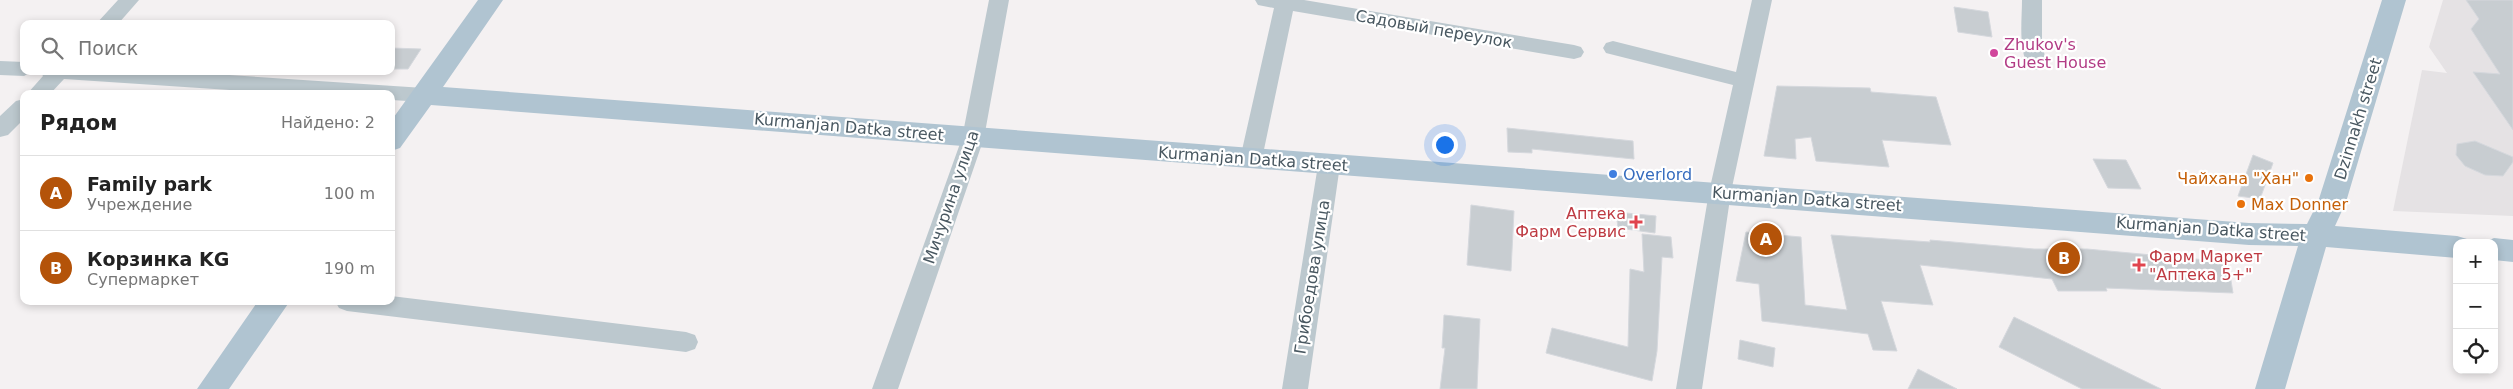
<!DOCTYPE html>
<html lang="ru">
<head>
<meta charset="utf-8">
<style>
  :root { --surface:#fff; --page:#f6f6f6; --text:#222; --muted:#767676; --line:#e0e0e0; --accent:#b45309 }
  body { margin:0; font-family:"DejaVu Sans",sans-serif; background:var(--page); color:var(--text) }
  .controls { position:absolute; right:15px; bottom:15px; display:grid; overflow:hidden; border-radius:10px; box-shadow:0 2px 8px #0003 }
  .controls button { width:45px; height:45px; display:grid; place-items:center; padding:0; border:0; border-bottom:1px solid var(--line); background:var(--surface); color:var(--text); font:25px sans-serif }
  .you { position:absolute; left:1444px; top:144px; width:18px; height:18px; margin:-12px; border:4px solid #fff; border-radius:50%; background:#1a73e8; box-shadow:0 0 0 8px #1a73e833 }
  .badge { display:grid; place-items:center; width:32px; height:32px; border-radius:50%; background:var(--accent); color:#fff; font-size:16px; font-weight:700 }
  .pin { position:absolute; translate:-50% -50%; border:2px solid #fff; box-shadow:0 1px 5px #0006 }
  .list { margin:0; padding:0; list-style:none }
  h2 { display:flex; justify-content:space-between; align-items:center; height:65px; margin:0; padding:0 20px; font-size:21px }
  h2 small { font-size:16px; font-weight:400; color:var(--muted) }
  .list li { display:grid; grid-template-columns:32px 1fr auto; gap:15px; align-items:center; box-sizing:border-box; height:75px; padding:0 20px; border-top:1px solid var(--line) }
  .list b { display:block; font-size:19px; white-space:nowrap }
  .list p { margin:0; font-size:16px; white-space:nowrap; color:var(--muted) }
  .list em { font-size:16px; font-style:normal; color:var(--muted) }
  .icon { flex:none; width:28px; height:28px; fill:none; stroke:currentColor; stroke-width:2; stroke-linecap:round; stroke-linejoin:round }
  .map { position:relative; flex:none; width:2513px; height:389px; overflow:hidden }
  .search { position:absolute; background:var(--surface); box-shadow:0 2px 8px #0003; left:20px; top:20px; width:375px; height:55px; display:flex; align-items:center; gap:12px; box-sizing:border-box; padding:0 18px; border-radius:10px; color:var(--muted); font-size:19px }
  .panel { position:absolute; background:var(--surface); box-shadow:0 2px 8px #0003; left:20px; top:90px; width:375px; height:215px; border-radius:10px }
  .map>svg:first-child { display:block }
  .education { fill:#e5e2e4 }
  .building { fill:#c8cdd1; stroke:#d5d8dd }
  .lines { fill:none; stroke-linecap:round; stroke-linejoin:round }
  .minor { fill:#bcc8ce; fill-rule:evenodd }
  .major { fill:#b0c4d1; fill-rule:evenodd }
  .hotel-dot { fill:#d1479c; stroke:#fff; stroke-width:2 }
  .shop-dot { fill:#3f7fe0; stroke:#fff; stroke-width:2 }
  .food-dot { fill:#e8710a; stroke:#fff; stroke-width:2 }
  .health-dot { fill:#e0444e; stroke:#fff; stroke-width:2 }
  .labels { text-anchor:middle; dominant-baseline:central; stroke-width:4.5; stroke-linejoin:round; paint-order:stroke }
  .street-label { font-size:16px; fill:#485760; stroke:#fff }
  .hotel-label { font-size:16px; fill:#b23c85; stroke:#fff; text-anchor:start }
  .shop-label { font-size:16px; fill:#366cbe; stroke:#fff; text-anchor:start }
  .food-label { font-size:16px; fill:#c56008; stroke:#fff; text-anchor:end }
  .health-label { font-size:16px; fill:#be3a42; stroke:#fff; text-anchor:end }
</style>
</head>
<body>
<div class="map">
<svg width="2513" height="389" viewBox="0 0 2513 389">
  <rect width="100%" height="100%" fill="#f4f1f2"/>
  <path class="education" d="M2443 0H2513V216L2393 211 2422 70 2447 73 2429 47Z"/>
  <path class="building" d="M2466 0H2513V130L2473 72 2500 74 2471 29 2479 19Z
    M1954 7 1988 12 1992 37 1958 32Z
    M391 48 421 49 408 69H391Z
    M1777 86 1870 88 1871 92 1936 97 1951 145 1882 140 1889 167 1816 161 1811 137 1795 139 1796 159 1764 156Z
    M1507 128 1633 141 1634 159 1532 149V153L1508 152Z
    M2475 141 2513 157V162L2503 176 2485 175 2465 166 2456 155 2457 144Z
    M2253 155 2273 163 2260 199 2238 196Z
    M2093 159 2126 160 2141 189 2108 188Z
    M1471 205 1514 211 1511 271 1467 265Z
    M1616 212 1656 216 1655 233 1618 228Z
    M1746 232 1801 237 1805 305 1847 310 1831 235 1930 242V240L2034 249H2087L2228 262 2233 293 2106 288 2107 291H2058L2052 279 1920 265 1933 305 1881 301 1897 351 1873 350 1868 334 1762 321 1759 284 1736 281Z
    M1642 234 1671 237 1673 258 1662 257 1657 351 1652 381 1546 353 1552 328 1628 347 1630 269 1644 272Z
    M1444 315 1480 319 1477 389H1440L1445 348H1442Z
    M2014 317 2161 389H2082L1999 347Z
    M1740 340 1775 348 1773 367 1738 359Z
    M1918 369 1957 389H1908Z"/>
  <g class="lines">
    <path class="minor" d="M118 0H139L118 24H96Z
      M989 0H1009L984 138 898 389H872L962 138Z
      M1255 0H1304L1574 45 1581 47 1584 52 1581 57 1574 59 1293 11 1262 159 1259 165 1251 167 1243 165 1240 159 1274 8 1258 5Z
      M1752 0H1772L1731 192 1702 389H1676L1709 192 1733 85 1606 53 1603 48 1606 43 1613 41 1736 72Z
      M2022 0H2042V40L2046 63 2043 68 2036 70 2029 68C2018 49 2022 21 2022 0Z
      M0 61 24 62V71H33L24 76 0 75Z
      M40 71H168L424 88 431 90 435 95 431 100 424 102 391 100V94H290L64 79 50 94H27L43 76Z
      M24 99V119L8 135 0 137V116L16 101Z
      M1329 157 1337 159 1340 165 1308 389H1282L1318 165 1321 159Z
      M391 296 686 332 695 335 698 342 695 349 686 352 347 311 339 308 335 301H391Z"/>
    <path class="major" d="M478 0H503L443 87 2249 223 2307 224 2318 202 2382 0H2406L2346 202 2335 226 2457 236 2467 239 2469 243H2457V258L2326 247 2285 389H2255L2298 246 2249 245 431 105 400 148 391 151V121Z
      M2494 238 2513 240V262L2494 260V243H2483Z
      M258 301H290L229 389H197Z"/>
  </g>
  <circle class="hotel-dot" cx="1994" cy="53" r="5"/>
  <circle class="shop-dot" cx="1613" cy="174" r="5"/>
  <g class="food-dot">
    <circle cx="2309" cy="178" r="5"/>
    <circle cx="2241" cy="204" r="5"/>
  </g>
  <g class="health-dot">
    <path d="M1633.5 214.5h5v5h5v5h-5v5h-5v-5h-5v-5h5z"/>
    <path d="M2136.5 257.5h5v5h5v5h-5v5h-5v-5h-5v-5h5z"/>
  </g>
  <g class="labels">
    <g class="street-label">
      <text transform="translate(1434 29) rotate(10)">Садовый переулок</text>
      <text transform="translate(2358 119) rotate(-73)">Dzinnakh street</text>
      <text transform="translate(849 127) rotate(5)">Kurmanjan Datka street</text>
      <text transform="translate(1253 159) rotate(4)">Kurmanjan Datka street</text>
      <text transform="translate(951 197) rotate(-71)">Мичурина улица</text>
      <text transform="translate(1807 199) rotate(4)">Kurmanjan Datka street</text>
      <text transform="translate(2211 229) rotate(4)">Kurmanjan Datka street</text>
      <text transform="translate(1312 277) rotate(-81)">Грибоедова улица</text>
    </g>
    <g class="hotel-label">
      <text x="2004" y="44">Zhukov's<tspan x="2004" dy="18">Guest House</tspan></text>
    </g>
    <g class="shop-label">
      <text x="1623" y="174">Overlord</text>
    </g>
    <g class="food-label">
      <text x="2299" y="178">Чайхана "Хан"</text>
      <text x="2251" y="204" text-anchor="start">Max Donner</text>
    </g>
    <g class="health-label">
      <text x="1626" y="213">Аптека<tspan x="1626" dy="18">Фарм Сервис</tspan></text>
      <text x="2149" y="256" text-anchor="start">Фарм Маркет<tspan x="2149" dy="18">"Аптека 5+"</tspan></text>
    </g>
  </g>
</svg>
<div class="controls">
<button>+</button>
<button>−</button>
<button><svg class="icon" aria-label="locate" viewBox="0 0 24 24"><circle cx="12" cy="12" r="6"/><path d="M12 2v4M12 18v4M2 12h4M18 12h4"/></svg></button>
</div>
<div class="you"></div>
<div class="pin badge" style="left:1766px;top:239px">A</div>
<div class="pin badge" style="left:2064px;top:258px">B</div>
<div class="search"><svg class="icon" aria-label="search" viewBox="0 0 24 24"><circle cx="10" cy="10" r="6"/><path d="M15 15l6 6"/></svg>Поиск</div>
<section class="panel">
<h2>Рядом<small>Найдено: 2</small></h2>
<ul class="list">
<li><span class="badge">A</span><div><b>Family park</b><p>Учреждение</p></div><em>100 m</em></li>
<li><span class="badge">B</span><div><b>Корзинка KG</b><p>Супермаркет</p></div><em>190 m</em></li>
</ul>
</section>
</div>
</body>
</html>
